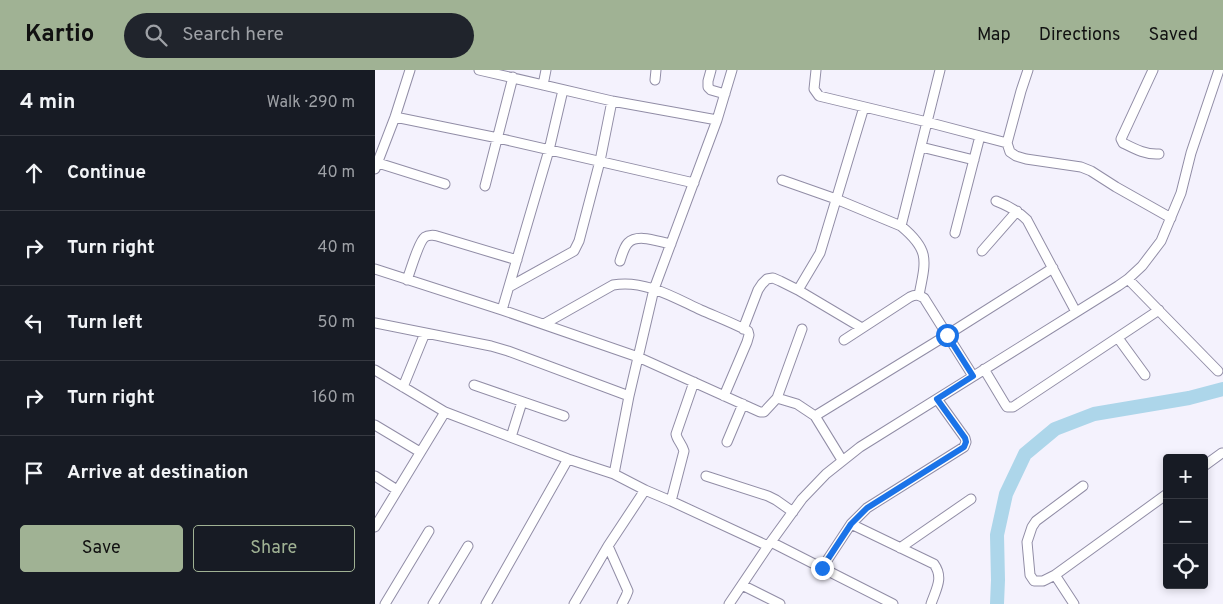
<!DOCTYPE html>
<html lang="en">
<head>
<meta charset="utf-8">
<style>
  :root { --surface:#171b24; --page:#20242c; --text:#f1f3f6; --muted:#9ea1a6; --line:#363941; --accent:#a0b294 }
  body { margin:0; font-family:Overpass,sans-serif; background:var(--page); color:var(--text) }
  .controls { position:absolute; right:15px; bottom:15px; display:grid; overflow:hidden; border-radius:5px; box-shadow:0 2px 8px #0003 }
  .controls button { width:45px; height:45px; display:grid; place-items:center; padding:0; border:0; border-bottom:1px solid var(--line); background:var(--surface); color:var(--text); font:25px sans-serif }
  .stop { position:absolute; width:15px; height:15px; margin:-11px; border:4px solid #1a73e8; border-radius:50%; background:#fff }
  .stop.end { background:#1a73e8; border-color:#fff; box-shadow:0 1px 5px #0008 }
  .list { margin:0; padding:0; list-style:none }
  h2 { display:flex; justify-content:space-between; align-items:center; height:65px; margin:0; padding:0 20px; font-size:21px }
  h2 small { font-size:16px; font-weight:400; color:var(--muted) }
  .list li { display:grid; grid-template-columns:32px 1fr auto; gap:15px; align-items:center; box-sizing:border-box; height:75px; padding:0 20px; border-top:1px solid var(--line) }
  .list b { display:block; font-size:19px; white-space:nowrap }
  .list em { font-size:16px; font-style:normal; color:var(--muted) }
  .actions { display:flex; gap:10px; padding:15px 20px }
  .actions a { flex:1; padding:11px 0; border:1px solid var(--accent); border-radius:5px; text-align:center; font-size:18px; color:var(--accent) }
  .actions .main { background:var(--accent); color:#111 }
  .icon { flex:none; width:28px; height:28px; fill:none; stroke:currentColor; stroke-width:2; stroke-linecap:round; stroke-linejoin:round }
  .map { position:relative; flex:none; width:848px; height:534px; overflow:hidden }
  header { display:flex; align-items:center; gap:30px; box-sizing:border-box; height:70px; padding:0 25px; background:var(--accent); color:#111 }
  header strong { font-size:24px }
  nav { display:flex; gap:28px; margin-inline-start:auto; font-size:18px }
  .search { width:350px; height:45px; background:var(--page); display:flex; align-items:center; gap:12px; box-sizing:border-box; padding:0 18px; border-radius:28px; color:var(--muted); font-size:19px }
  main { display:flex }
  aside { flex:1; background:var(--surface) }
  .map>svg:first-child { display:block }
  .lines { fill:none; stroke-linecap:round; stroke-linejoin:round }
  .river { stroke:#add6ea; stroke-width:14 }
  .minor-casing { stroke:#918da6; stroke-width:11 }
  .minor { stroke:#fff; stroke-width:9 }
  .route { stroke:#1a73e8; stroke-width:6 }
</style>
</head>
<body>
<header>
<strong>Kartio</strong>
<div class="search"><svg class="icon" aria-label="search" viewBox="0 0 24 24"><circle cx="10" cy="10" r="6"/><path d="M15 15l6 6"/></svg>Search here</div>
<nav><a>Map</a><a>Directions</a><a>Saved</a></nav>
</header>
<main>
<aside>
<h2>4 min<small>Walk · 290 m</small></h2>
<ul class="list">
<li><svg class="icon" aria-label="ahead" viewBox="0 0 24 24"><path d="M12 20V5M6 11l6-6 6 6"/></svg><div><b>Continue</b></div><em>40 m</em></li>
<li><svg class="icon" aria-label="right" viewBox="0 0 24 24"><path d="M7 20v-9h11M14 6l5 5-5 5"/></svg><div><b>Turn right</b></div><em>40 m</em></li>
<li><svg class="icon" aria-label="left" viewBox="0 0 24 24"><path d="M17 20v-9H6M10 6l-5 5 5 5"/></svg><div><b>Turn left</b></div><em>50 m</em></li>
<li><svg class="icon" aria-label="right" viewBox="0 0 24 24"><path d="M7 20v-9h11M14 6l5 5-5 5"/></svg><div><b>Turn right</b></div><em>160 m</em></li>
<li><svg class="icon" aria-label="arrive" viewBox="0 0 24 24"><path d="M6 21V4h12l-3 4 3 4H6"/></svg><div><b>Arrive at destination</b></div></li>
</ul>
<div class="actions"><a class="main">Save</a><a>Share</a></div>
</aside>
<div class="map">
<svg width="848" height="534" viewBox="0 0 848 534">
  <rect width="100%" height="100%" fill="#f4f2fd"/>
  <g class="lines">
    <path class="river" d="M622 534 623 510 622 465 631 424 650 384 680 359 719 344 814 328 848 319"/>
    <defs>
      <path id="minor" d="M104 0 237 31 342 50
        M336 0 333 11V17L336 20 350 24
        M441 0 439 19 444 26 552 52 632 73
        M653 0 646 21 632 73 635 82 641 86 651 89 706 97 716 101 741 117 796 148
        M778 0 746 69 748 73C760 79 771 85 784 84
        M280 10 281 0
        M168 15 171 0
        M20 47 123 68 319 113
        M546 77 599 90
        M0 92 70 114
        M0 99 20 47 35 0
        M407 110 461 129 526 156C555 180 551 190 544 225
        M110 116 138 7
        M621 131C634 136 643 141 652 150L701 242
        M526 156 565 0
        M580 163 605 66
        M607 181 642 141
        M245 191C247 185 249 177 253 173 263 163 284 172 296 174
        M0 199 127 240 263 287 385 342H389L402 328 427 259
        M753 209 843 301
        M32 210C35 202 44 171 50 167 53 165 59 165 62 166L142 190
        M134 217 199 181 204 171 225 91 237 31
        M423 220 445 183 489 37
        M127 240 174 80 188 20
        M0 253 116 276 133 281 254 326
        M169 254 238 215C269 209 300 228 326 240 342 247 358 253 373 261L374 265 372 272 349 326
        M368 259 383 220 387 214 392 209 398 208 405 211 423 220 487 258
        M743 268 770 305
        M469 270 535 227C541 224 544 225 549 228L598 306
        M609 299 630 334 632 337H638L784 240
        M0 300 70 342 193 389 239 404 270 420 296 431 393 476
        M99 315 189 346
        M28 317 50 263
        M402 328 422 334 440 346 467 390
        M440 346 572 265 678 198
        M0 355 45 382
        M136 367 147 332
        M352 372 368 334
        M829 396 847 383
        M239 404 254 326 279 219 342 50 357 0
        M0 406 22 420
        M331 406 393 426 401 430 418 442
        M296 431 309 381C307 374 302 370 301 364L319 312
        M476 454 559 494C569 508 561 519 556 534
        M0 457 70 342
        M396 472 518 534
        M233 476 253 521 251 526 247 534
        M525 478 596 429
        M447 498 476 454 492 438 589 377 591 372 590 368 562 329
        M680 505 668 511H659L655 505 652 472 657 457 661 451 708 416
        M367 515 405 534
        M10 534 54 461
        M58 534 93 476
        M111 534 193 389
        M199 534 233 476 270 420
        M354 534 393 476 427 429 451 404 485 377 743 216 753 209 767 196 786 171 806 123 816 83 844 0
        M699 534 680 505 792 424"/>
    </defs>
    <use href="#minor" class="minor-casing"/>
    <use href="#minor" class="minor"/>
  </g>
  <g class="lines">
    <path class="route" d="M447 498 476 454 492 438 589 377 591 372 590 368 562 329 598 306 572 265"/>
  </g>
</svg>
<div class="controls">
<button>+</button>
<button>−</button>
<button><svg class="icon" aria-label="locate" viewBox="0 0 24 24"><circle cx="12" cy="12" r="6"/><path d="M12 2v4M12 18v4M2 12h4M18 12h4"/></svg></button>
</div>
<div class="stop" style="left:572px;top:265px"></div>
<div class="stop end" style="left:447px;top:498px"></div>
</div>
</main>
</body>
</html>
